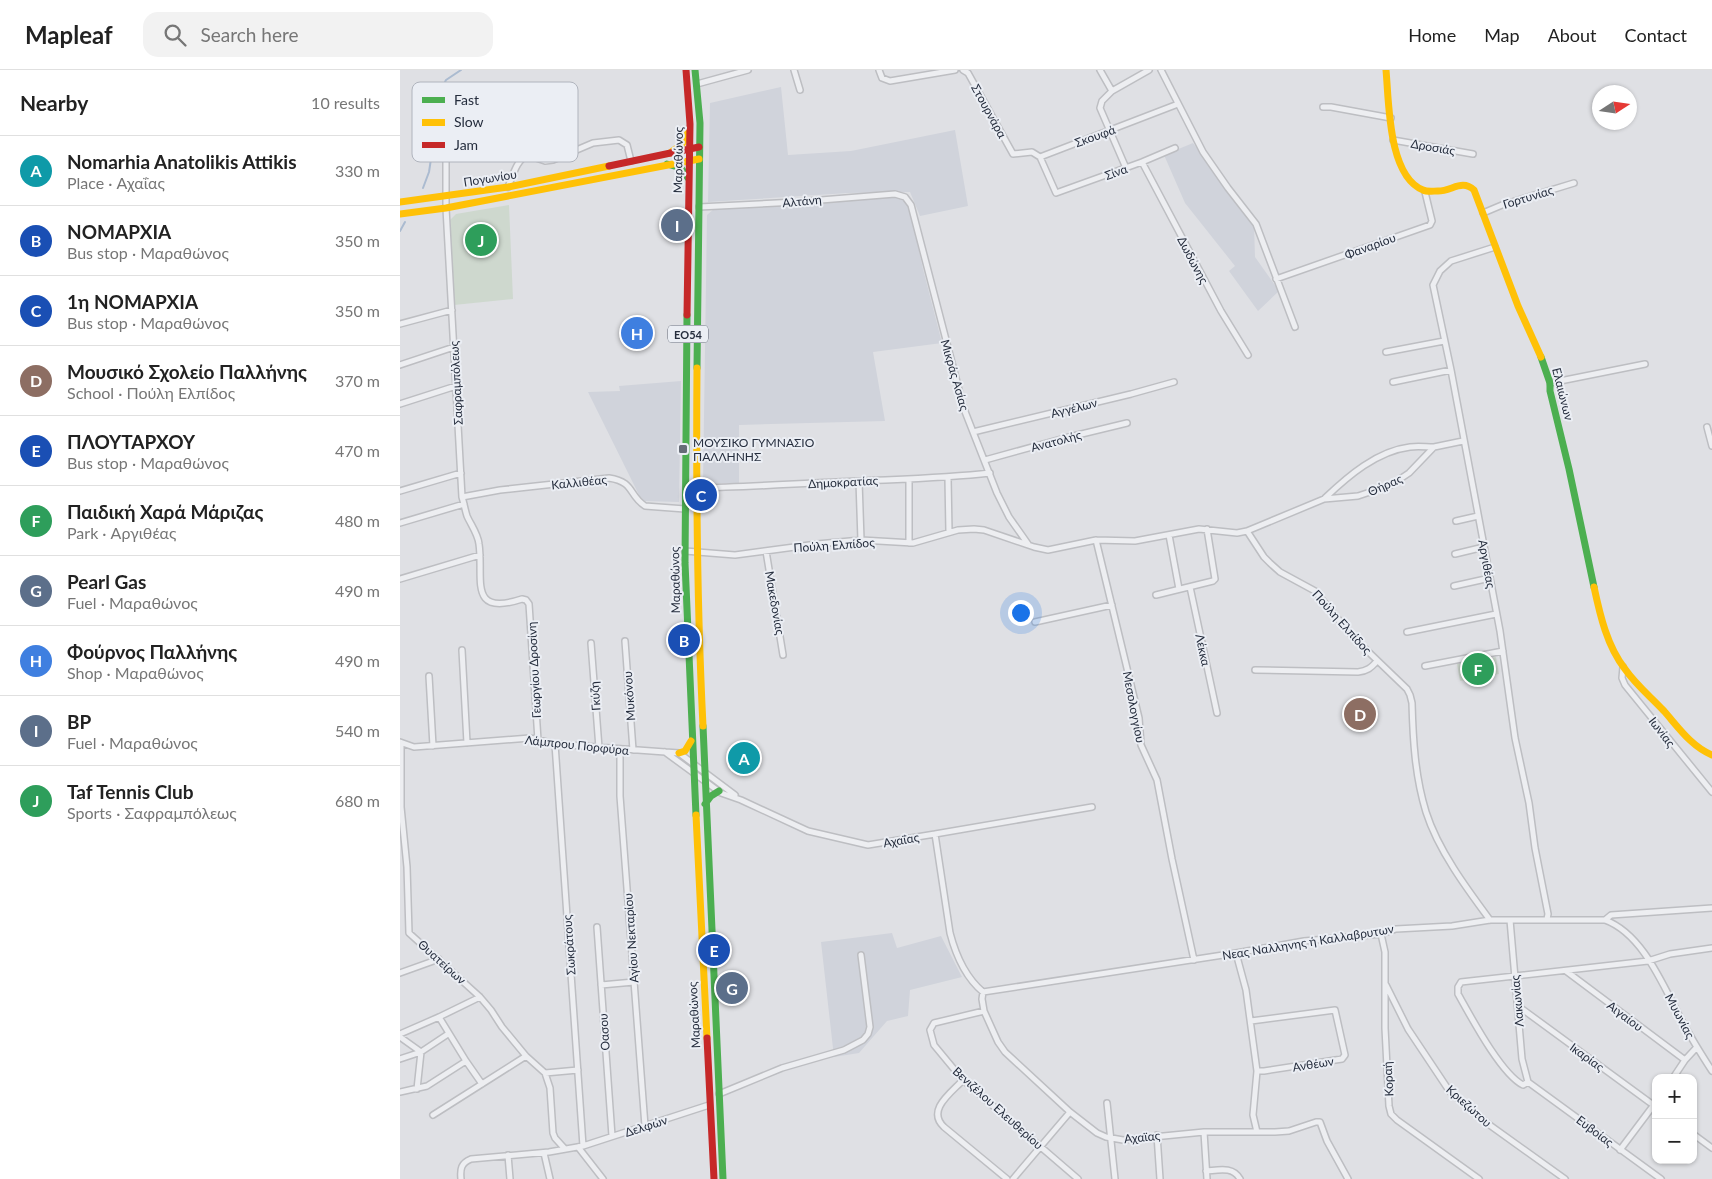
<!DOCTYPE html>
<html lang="en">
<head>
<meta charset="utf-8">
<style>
  :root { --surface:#fff; --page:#f2f2f2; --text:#222; --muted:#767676; --line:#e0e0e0; --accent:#ea580c }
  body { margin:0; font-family:Lato,sans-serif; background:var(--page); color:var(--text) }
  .controls { position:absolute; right:15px; bottom:15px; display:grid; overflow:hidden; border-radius:10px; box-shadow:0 1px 4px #0004 }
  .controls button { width:45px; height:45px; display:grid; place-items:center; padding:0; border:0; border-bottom:1px solid var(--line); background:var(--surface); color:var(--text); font:25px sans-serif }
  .compass { position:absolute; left:1192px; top:15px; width:45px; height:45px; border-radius:50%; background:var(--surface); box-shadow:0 1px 4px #0004; rotate:78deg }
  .you { position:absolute; left:620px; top:542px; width:18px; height:18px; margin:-12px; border:4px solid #fff; border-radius:50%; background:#1a73e8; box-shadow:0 0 0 8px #1a73e833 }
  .badge { display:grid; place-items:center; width:32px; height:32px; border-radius:50%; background:var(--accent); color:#fff; font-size:16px; font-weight:700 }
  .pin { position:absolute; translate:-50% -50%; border:2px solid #fff; box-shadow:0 1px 5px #0006 }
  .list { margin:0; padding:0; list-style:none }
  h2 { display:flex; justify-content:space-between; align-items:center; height:65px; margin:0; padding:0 20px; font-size:21px }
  h2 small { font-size:16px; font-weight:400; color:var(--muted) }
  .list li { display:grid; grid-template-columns:32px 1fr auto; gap:15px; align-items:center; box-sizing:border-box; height:70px; padding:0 20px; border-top:1px solid var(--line) }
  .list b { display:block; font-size:19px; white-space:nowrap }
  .list p { margin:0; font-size:16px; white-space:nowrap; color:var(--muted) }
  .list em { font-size:16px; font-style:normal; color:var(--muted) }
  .icon { flex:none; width:28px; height:28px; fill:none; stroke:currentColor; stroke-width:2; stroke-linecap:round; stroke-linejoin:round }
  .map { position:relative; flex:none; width:1312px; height:1109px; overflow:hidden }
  header { display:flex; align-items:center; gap:30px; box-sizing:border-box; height:70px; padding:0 25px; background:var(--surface); border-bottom:1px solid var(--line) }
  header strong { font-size:24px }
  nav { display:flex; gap:28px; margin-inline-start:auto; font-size:18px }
  .search { width:350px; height:45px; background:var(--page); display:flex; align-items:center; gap:12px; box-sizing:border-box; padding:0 18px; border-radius:15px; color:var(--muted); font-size:19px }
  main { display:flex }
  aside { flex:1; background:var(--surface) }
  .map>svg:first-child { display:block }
  .built { fill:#d0d3db }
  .green { fill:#ced8ce }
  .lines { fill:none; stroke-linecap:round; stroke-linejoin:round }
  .stream { stroke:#abbbd0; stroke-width:2 }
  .street-casing { stroke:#bdbec2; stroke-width:8 }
  .street { stroke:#edeef1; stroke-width:5 }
  .fast { stroke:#4caf50; stroke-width:7 }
  .slow { stroke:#ffc107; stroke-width:7 }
  .jam { stroke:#c62828; stroke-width:7 }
  .poi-dot { fill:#666c77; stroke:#ebeef4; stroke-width:2 }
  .labels { text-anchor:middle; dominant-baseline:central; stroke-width:4; stroke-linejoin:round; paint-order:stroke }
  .shield { fill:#ebeef4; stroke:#606774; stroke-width:1 }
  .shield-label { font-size:11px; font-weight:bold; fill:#252d3d }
  .street-label { font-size:12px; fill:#252d3d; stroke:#ebeef4 }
  .poi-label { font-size:12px; fill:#252d3d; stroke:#ebeef4; text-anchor:start }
  .key { fill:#ebeef4; stroke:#b0b4bd; stroke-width:1 }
  .key-label { font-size:14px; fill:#252d3d }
</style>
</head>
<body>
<header>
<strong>Mapleaf</strong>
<div class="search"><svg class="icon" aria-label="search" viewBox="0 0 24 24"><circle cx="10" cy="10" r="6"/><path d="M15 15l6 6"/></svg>Search here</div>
<nav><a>Home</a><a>Map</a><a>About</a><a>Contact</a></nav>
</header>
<main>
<aside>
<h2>Nearby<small>10 results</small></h2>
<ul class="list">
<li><span class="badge" style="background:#0f9aa8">A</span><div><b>Nomarhia Anatolikis Attikis</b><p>Place · Αχαΐας</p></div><em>330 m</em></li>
<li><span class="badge" style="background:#1a4fb4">B</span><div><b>ΝΟΜΑΡΧΙΑ</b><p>Bus stop · Μαραθώνος</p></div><em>350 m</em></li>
<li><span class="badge" style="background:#1a4fb4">C</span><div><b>1η ΝΟΜΑΡΧΙΑ</b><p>Bus stop · Μαραθώνος</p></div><em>350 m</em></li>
<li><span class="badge" style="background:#8d6e63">D</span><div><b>Μουσικό Σχολείο Παλλήνης</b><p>School · Πούλη Ελπίδος</p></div><em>370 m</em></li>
<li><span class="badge" style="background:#1a4fb4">E</span><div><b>ΠΛΟΥΤΑΡΧΟΥ</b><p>Bus stop · Μαραθώνος</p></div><em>470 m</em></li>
<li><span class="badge" style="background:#2e9e5b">F</span><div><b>Παιδική Χαρά Μάριζας</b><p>Park · Αργιθέας</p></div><em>480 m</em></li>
<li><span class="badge" style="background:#5c6f8a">G</span><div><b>Pearl Gas</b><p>Fuel · Μαραθώνος</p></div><em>490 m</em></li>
<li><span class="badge" style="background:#3f7fe0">H</span><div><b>Φούρνος Παλλήνης</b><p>Shop · Μαραθώνος</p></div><em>490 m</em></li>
<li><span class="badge" style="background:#5c6f8a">I</span><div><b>BP</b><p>Fuel · Μαραθώνος</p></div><em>540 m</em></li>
<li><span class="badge" style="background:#2e9e5b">J</span><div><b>Taf Tennis Club</b><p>Sports · Σαφραμπόλεως</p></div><em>680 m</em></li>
</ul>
</aside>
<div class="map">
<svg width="1312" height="1109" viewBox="0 0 1312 1109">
  <rect width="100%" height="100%" fill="#dfe0e4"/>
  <path class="built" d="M381 17 388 85 451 81 555 60 568 136 520 146 510 122 448 123 308 132 310 33Z
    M793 73 854 155 855 187 879 221 858 241 829 201 835 196 785 133 764 85Z
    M496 127 504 129 510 140 523 199 542 273 473 282 485 351 339 355V413L303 414 307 145 315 138Z
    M281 311 279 432 245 431 240 427 188 322 220 321 219 316Z
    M492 863 497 878 541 866 562 907 510 920 508 946 487 951 459 983 434 987 421 872Z"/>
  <path class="green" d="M109 135 113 229 54 235 50 150 56 144Z
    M1096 587 1099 604 1060 611 1057 594Z"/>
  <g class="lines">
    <path class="stream" d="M23 118 29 102 34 69 39 46 38 30 41 20 46 10 61 0
      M0 161 5 152"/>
    <defs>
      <path id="street" d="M394 0 400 20
        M479 0 482 8 490 11 555 0
        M563 0 568 3 613 84 632 82 640 87 778 34
        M700 0 712 21 702 31 700 38 726 98
        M761 0 803 82 828 118 856 154 895 257
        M297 14 348 0
        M712 21 749 0
        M923 37H931L991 48
        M46 61V138L62 427C64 433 65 440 67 446 71 455 78 464 79 474 84 508 67 547 122 529L126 530 129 534 138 670
        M993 70 1073 84
        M640 87 656 123 742 92 775 78
        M742 92 821 241 848 285
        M108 117C113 106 116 91 127 85L145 91 153 90 193 73 219 70 227 75 231 91
        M299 137 396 132 495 124 505 127 511 135 564 339 597 423 609 447 628 474
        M1083 143 1102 135 1174 113
        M1095 177 1051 191 1040 201 1033 215 1051 300 1100 561 1115 668 1129 733 1135 778 1148 844 1147 849
        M876 209 1030 155 1032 151 1025 122
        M0 254 52 240
        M986 282 1044 271
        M0 295 54 277
        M993 312 1051 300
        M1150 313 1245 294
        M0 334 56 316
        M1307 357 1312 376
        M573 362 731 324 774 312
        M585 390 665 368 727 353
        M548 408 549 462
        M459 411 461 470
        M296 418C351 417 405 413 460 411 504 409 547 408 590 403
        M0 421 61 403
        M62 427 100 420 209 408C235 412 228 425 245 436L285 439
        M925 428C948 406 977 381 1010 377 1018 376 1026 377 1034 377
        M1056 451 1078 446
        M0 453 64 434
        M847 461 924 429 958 426 991 415 1009 403 1034 377 1063 371
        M769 465 779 519
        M696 470 739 648 741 675 757 710 772 789 794 890
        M509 473V409
        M285 481 335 485 417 474 461 470 513 473 558 460 574 459 584 460 634 477 648 480 696 470 735 471 799 459 837 463 847 461 864 487 870 493 880 502 915 521 953 567 1007 619 1010 625 1012 633C1013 670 1015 706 1026 742 1038 780 1067 819 1090 850
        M366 481 383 585
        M1055 484 1084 477
        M0 509 80 485
        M1054 516 1090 508
        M790 517 817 643
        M756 525 813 511 815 509 807 459
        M635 552 712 535
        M1007 562 1096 544
        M225 571 233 680
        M191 573 199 678
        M62 580 67 673
        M1025 596 1103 581
        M1223 597 1222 608 1225 615 1312 722
        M855 600 958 602C967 601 971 598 977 591
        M29 606 33 676
        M0 672 14 677 130 668 155 674 279 683 335 725
        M1 673V737L7 797 9 863 80 927 91 940 102 957 126 986 145 1003 150 1018 153 1063 155 1068 165 1079
        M155 674 183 1076
        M220 680V726L245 1056
        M265 682 321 723 341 730 408 761 468 775 535 764 550 863C556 886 565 907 583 922L582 929 584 941 598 972 605 982 670 1042 697 1063 706 1067 723 1070 804 1062H875L889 1061 916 1052H920L927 1071 948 1109
        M535 764 692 737
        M1110 850 1122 989 1128 1012
        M1205 850 1211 845 1312 838
        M197 857 212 1066
        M981 864 985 882V958L989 1036 991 1044 997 1050 1079 1109
        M836 883 846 920 857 1001H864L942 989 945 985 935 940 851 951
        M1166 901 1285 990
        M0 903 39 889
        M201 915 234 912
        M986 915 1008 959 1050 1022 1091 1056 1165 1109
        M583 922 836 883 904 871 981 864 996 859 1052 856 1090 850H1205C1246 865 1266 924 1286 958 1294 973 1303 987 1312 1001
        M1118 936 1256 1037
        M584 941 534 953 530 960 534 975 563 1010 678 1109
        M39 947 66 991 82 1014
        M0 964 39 947 80 927
        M0 967 21 982 48 964
        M0 989 21 982 17 1019
        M145 1003 178 1000
        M1273 1008 1285 990 1297 977
        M563 1010C551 1023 526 1040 544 1057L607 1109
        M1128 1012 1123 1015C1101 1004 1071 947 1058 924V917L1061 912 1248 891 1270 884 1312 878
        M1128 1012 1261 1109
        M0 1022 27 1016 66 991
        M319 1024 382 998 444 980 463 970 468 964 470 957 461 885
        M707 1033 715 1109
        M33 1045 126 986
        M804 1062 807 1109
        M857 1062 853 1045 857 1001
        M1293 1064 1312 1078
        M757 1065 760 1109
        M178 1077 203 1109
        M1220 1080 1256 1032
        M144 1083 150 1109
        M108 1085 110 1109
        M806 1101C819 1100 833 1096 840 1109
        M61 1109C60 1099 61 1093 71 1089L149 1082 183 1076 309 1035
        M613 1109 670 1042"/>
    </defs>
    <use href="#street" class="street-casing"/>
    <use href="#street" class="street"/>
    <path class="fast" d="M295 0 300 53 297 298
      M267 94 281 98 288 108
      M287 245 285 493 296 745
      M1141 287 1150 313V321L1169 399 1194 517
      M303 656 323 1109
      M305 734 311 726 319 721"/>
    <path class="slow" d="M986 0C989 32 988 106 1023 120 1027 122 1033 121 1038 121 1052 121 1062 109 1074 120L1118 236 1141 287
      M270 83 282 74 289 61
      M0 132 108 117 209 96
      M0 144 46 138 299 89
      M297 298C296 418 297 536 303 656
      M1194 517C1200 545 1207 576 1225 599 1236 615 1251 627 1264 641 1279 658 1291 676 1312 685
      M279 683 285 681 291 671
      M296 745 307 968"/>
    <path class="jam" d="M286 0 290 54 287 245
      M209 96 299 77
      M307 968 314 1109"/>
  </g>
  <rect class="poi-dot" x="278" y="374" width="10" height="10" rx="2.5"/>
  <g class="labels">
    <rect class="shield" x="268" y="255.5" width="40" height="17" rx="4"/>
    <g class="shield-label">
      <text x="288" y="264">ΕΟ54</text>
    </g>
    <g class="street-label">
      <text transform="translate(589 41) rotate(61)">Στουρνάρα</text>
      <text transform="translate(695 66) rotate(-20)">Σκουφά</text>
      <text transform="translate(1033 77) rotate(10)">Δροσιάς</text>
      <text transform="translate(278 90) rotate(-89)">Μαραθώνος</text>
      <text transform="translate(716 102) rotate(-20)">Σίνα</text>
      <text transform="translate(90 108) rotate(-9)">Πογωνίου</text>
      <text transform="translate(1128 127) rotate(-17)">Γορτυνίας</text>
      <text transform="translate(402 131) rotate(-5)">Αλτάνη</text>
      <text transform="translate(970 176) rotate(-20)">Φαναρίου</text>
      <text transform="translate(793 190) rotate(62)">Δωδώνης</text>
      <text transform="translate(555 305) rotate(74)">Μικράς Ασίας</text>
      <text transform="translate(56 313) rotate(-93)">Σαφραμπόλεως</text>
      <text transform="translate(1163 324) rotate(76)">Ελαιώνων</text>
      <text transform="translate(674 338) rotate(-14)">Αγγέλων</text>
      <text transform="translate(656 371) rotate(-15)">Ανατολής</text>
      <text transform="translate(179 412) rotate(-6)">Καλλιθέας</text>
      <text transform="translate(443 412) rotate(-3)">Δημοκρατίας</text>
      <text transform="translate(985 415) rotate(-24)">Θήρας</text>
      <text transform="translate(434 475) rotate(-4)">Πούλη Ελπίδος</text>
      <text transform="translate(1087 494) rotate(80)">Αργιθέας</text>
      <text transform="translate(275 510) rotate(-91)">Μαραθώνος</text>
      <text transform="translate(375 533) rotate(80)">Μακεδονίας</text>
      <text transform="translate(942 552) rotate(48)">Πούλη Ελπίδος</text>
      <text transform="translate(803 580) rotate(78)">Λέκκα</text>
      <text transform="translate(134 600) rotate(-93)">Γεωργίου Δροσίνη</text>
      <text transform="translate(195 626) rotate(-94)">Γκύζη</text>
      <text transform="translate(229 626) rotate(-94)">Μυκόνου</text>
      <text transform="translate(734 637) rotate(79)">Μεσολογγίου</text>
      <text transform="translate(1262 662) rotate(52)">Ιωνίας</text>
      <text transform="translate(177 675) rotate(6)">Λάμπρου Πορφύρα</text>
      <text transform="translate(501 770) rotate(-10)">Αχαΐας</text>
      <text transform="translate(231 868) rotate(-94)">Αγίου Νεκταρίου</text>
      <text transform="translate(908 872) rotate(-9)">Νεας Nαλληνης ή Καλλαβρυτων</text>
      <text transform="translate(169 875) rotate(-94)">Σωκράτους</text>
      <text transform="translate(42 892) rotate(42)">Θυατείρων</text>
      <text transform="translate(1117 931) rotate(-95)">Λακωνίας</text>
      <text transform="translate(294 945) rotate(-93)">Μαραθώνος</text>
      <text transform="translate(1225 946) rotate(37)">Αιγαίου</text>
      <text transform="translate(1280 946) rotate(62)">Μυωνίας</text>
      <text transform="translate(204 962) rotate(-94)">Οασου</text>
      <text transform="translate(1187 987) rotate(36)">Ικαρίας</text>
      <text transform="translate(913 994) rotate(-9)">Ανθέων</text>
      <text transform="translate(988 1009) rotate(-93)">Κοραή</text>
      <text transform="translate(1069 1036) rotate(42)">Κριεζώτου</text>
      <text transform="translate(598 1038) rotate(42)">Βενιζέλου Ελευθερίου</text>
      <text transform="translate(246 1056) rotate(-18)">Δελφών</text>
      <text transform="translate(1195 1061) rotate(37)">Ευβοίας</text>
      <text transform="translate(742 1067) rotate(-6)">Αχαϊας</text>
    </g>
    <g class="poi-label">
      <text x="293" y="372">ΜΟΥΣΙΚΟ ΓΥΜΝΑΣΙΟ<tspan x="293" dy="14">ΠΑΛΛΗΝΗΣ</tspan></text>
    </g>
  </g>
  <rect x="12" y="12" width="166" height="80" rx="8" class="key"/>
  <rect x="22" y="27" width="23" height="6" fill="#4caf50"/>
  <rect x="22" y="49" width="23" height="7" fill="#ffc107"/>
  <rect x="22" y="72" width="23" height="6" fill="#c62828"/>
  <g class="key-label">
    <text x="54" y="35">Fast</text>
    <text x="54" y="57">Slow</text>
    <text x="54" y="80">Jam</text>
  </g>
</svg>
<div class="controls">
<button>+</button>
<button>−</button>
</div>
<svg class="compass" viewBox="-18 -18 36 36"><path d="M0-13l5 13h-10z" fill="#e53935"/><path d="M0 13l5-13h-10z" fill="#767676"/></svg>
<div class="you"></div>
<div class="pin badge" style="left:344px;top:688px;background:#0f9aa8">A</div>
<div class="pin badge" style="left:284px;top:570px;background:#1a4fb4">B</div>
<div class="pin badge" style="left:301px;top:425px;background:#1a4fb4">C</div>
<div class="pin badge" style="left:960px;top:644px;background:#8d6e63">D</div>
<div class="pin badge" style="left:314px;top:880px;background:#1a4fb4">E</div>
<div class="pin badge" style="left:1078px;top:599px;background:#2e9e5b">F</div>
<div class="pin badge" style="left:332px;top:918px;background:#5c6f8a">G</div>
<div class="pin badge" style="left:237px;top:263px;background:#3f7fe0">H</div>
<div class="pin badge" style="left:277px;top:155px;background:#5c6f8a">I</div>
<div class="pin badge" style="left:81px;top:170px;background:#2e9e5b">J</div>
</div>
</main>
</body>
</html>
